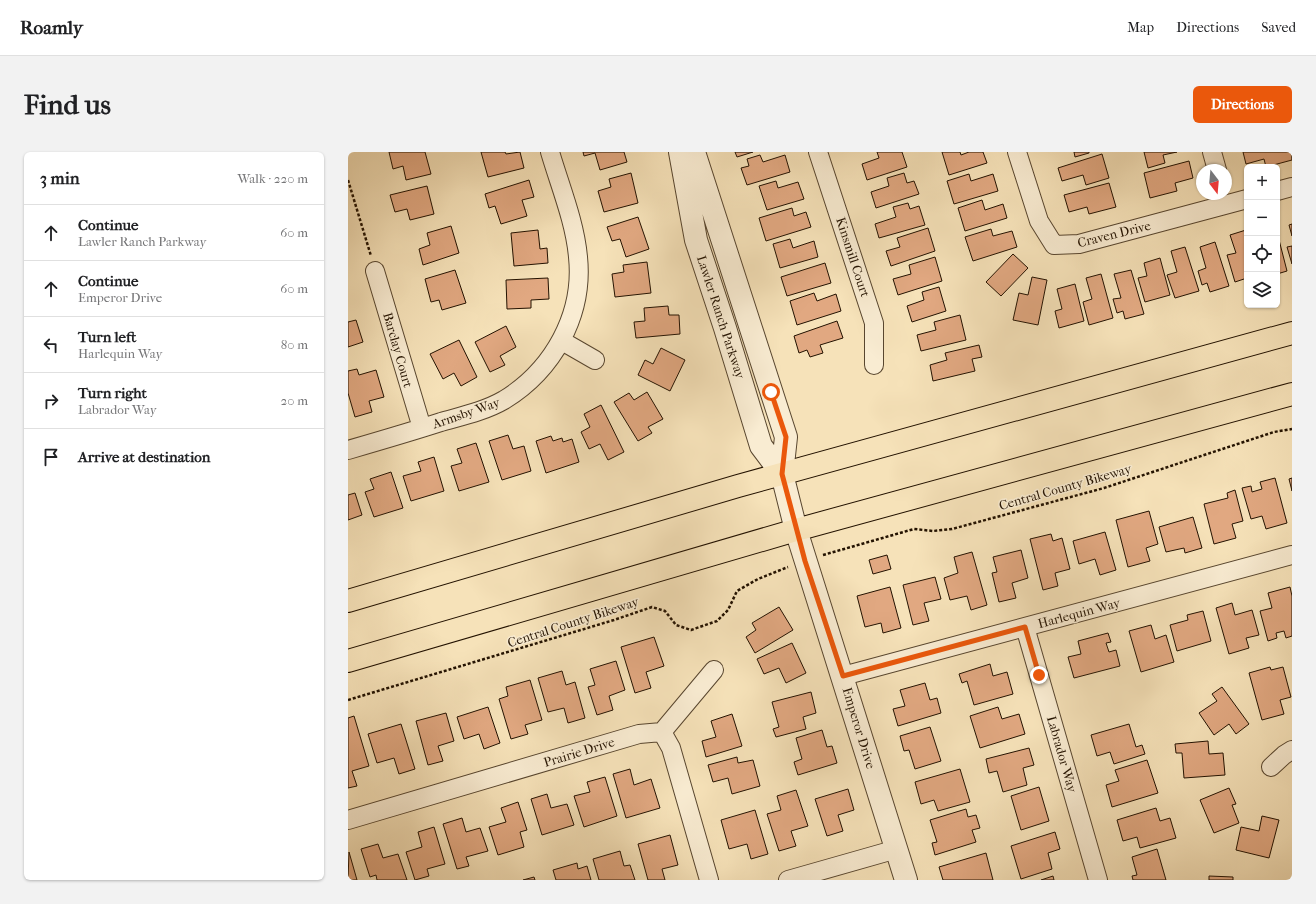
<!DOCTYPE html>
<html lang="en">
<head>
<meta charset="utf-8">
<style>
  :root { --surface:#fff; --page:#f2f2f2; --text:#202124; --muted:#757577; --line:#e0e0e0; --accent:#ea580c }
  body { margin:0; font-family:"IM FELL French Canon",serif; background:var(--page); color:var(--text) }
  .controls { position:absolute; right:12px; top:12px; display:grid; overflow:hidden; border-radius:6px; box-shadow:0 1px 3px #0004 }
  .controls button { width:36px; height:36px; display:grid; place-items:center; padding:0; border:0; border-bottom:1px solid var(--line); background:var(--surface); color:var(--text); font:20px sans-serif }
  .compass { position:absolute; left:848px; top:12px; width:36px; height:36px; border-radius:50%; background:var(--surface); box-shadow:0 1px 3px #0004; rotate:164deg }
  .stop { position:absolute; width:12px; height:12px; margin:-9px; border:3px solid #ea580c; border-radius:50%; background:#fff }
  .stop.end { background:#ea580c; border-color:#fff; box-shadow:0 1px 4px #0008 }
  .list { margin:0; padding:0; list-style:none }
  h2 { display:flex; justify-content:space-between; align-items:center; height:52px; margin:0; padding:0 16px; font-size:17px }
  h2 small { font-size:13px; font-weight:400; color:var(--muted) }
  .list li { display:grid; grid-template-columns:26px 1fr auto; gap:12px; align-items:center; box-sizing:border-box; height:56px; padding:0 16px; border-top:1px solid var(--line) }
  .list b { display:block; font-size:15px; white-space:nowrap }
  .list p { margin:0; font-size:13px; white-space:nowrap; color:var(--muted) }
  .list em { font-size:13px; font-style:normal; color:var(--muted) }
  .icon { flex:none; width:22px; height:22px; fill:none; stroke:currentColor; stroke-width:2; stroke-linecap:round; stroke-linejoin:round }
  .map { position:relative; flex:none; width:944px; height:728px; overflow:hidden; border-radius:6px }
  header { display:flex; align-items:center; gap:24px; box-sizing:border-box; height:56px; padding:0 20px; background:var(--surface); border-bottom:1px solid var(--line) }
  header strong { font-size:19px }
  nav { display:flex; gap:22px; margin-inline-start:auto; font-size:14px }
  .intro { display:flex; align-items:center; justify-content:space-between; box-sizing:border-box; height:96px; padding:0 24px }
  h1 { margin:0; font-size:28px }
  .button { padding:10px 18px; border-radius:6px; background:var(--accent); color:#fff; font-size:14px; font-weight:700 }
  main { display:flex; gap:24px; padding:0 24px }
  aside { flex:1; background:var(--surface); border-radius:6px; box-shadow:0 1px 3px #0004 }
  .map>svg:first-child { display:block }
  .building { fill:#e1a881; stroke:#231201 }
  .lines { fill:none; stroke-linecap:round; stroke-linejoin:round }
  .minor-casing { stroke:#58462f; stroke-width:20 }
  .tertiary-casing { stroke:#58462f; stroke-width:24 }
  .trunk-casing { stroke:#231201; stroke-width:24 }
  .path { stroke:#231201; stroke-width:2.5; stroke-dasharray:3 2; stroke-linecap:butt }
  .minor { stroke:#f9ecd2; stroke-width:18 }
  .tertiary { stroke:#f9ecd2; stroke-width:22 }
  .trunk { stroke:#f6e2b9; stroke-width:22 }
  .route { stroke:#ea580c; stroke-width:5 }
  .labels { text-anchor:middle; dominant-baseline:central; stroke-width:3; stroke-linejoin:round; paint-order:stroke }
  .street-label { font-size:13px; fill:#231201; stroke:#f9ecd2 }
</style>
</head>
<body>
<header>
<strong>Roamly</strong>
<nav><a>Map</a><a>Directions</a><a>Saved</a></nav>
</header>
<div class="intro"><h1>Find us</h1><a class="button">Directions</a></div>
<main>
<aside>
<h2>3 min<small>Walk · 220 m</small></h2>
<ul class="list">
<li><svg class="icon" aria-label="ahead" viewBox="0 0 24 24"><path d="M12 20V5M6 11l6-6 6 6"/></svg><div><b>Continue</b><p>Lawler Ranch Parkway</p></div><em>60 m</em></li>
<li><svg class="icon" aria-label="ahead" viewBox="0 0 24 24"><path d="M12 20V5M6 11l6-6 6 6"/></svg><div><b>Continue</b><p>Emperor Drive</p></div><em>60 m</em></li>
<li><svg class="icon" aria-label="left" viewBox="0 0 24 24"><path d="M17 20v-9H6M10 6l-5 5 5 5"/></svg><div><b>Turn left</b><p>Harlequin Way</p></div><em>80 m</em></li>
<li><svg class="icon" aria-label="right" viewBox="0 0 24 24"><path d="M7 20v-9h11M14 6l5 5-5 5"/></svg><div><b>Turn right</b><p>Labrador Way</p></div><em>20 m</em></li>
<li><svg class="icon" aria-label="arrive" viewBox="0 0 24 24"><path d="M6 21V4h12l-3 4 3 4H6"/></svg><div><b>Arrive at destination</b></div></li>
</ul>
</aside>
<div class="map">
<svg width="944" height="728" viewBox="0 0 944 728">
  <rect width="100%" height="100%" fill="#f6e2b9"/>
  <filter id="stains"><feTurbulence type="fractalNoise" baseFrequency=".005" numOctaves="4"/><feColorMatrix values="0 0 0 0 .2 0 0 0 0 .09 0 0 0 0 .02 0 0 0 .5 -.17"/></filter>
  <radialGradient id="worn" r=".72"><stop offset=".6" stop-color="#630" stop-opacity="0"/><stop offset="1" stop-color="#630" stop-opacity=".3"/></radialGradient>
  <path class="building" d="M41 0H77L83 22 58 28 55 14 45 17Z
    M133 0H157L158 2 172 0 176 16 140 25Z
    M235 0H276L279 10 252 18 247 1 236 4Z
    M387 0H405L389 5Z
    M529 0H554L559 15 519 28 514 12 531 6Z
    M594 0H612L613 3 621 0H635L639 11 601 23Z
    M726 0H741V1L727 5Z
    M796 0H829L815 3 817 11 800 16Z
    M895 0H943L944 8 918 15 916 7 898 12Z
    M754 2 761 26 738 33 735 23 714 29 710 16Z
    M412 3 415 10 437 3 442 20 399 33 393 16 401 14 399 7Z
    M841 9 845 26 827 31 829 39 802 46 796 21Z
    M283 21 290 51 256 60 250 39 263 35 261 27Z
    M556 21 559 31 566 29 571 42 528 56 523 40 541 34 539 26Z
    M621 22 623 29 645 22 650 39 606 52 599 29Z
    M181 28 186 45 174 48 179 64 153 72 147 54 141 56 137 42Z
    M428 29 430 36 450 30 456 47 419 58 411 34Z
    M761 31 768 55 741 62 739 55 721 60 716 43Z
    M79 34 86 62 62 68 59 57 47 60 42 43Z
    M634 48 637 58 655 52 659 66 617 79 610 56Z
    M560 51 562 57 571 54 577 73 531 86 527 72 548 65 545 55Z
    M444 56 446 64 458 60 463 75 418 89 411 66Z
    M290 65 301 97 278 105 272 87 264 89 259 75Z
    M944 72V84L941 73Z
    M103 74 111 101 75 113 71 97 82 93 79 81Z
    M580 76 587 99 543 114 538 99 552 95 549 86Z
    M643 77 645 84 664 79 669 95 625 109 617 85Z
    M190 78 192 97 199 96 200 111 166 114 163 81Z
    M898 78 899 126 887 130 879 103 888 101 882 83Z
    M929 80 939 119 929 122Z
    M442 87 445 96 466 89 470 105 432 116 425 92Z
    M867 90 881 134 862 140 859 131 854 133 850 119 858 116 852 95Z
    M944 94V112L939 95Z
    M837 95 851 139 827 146 819 123 829 120 823 99Z
    M665 102 680 116 653 144 638 130Z
    M587 105 594 129 550 143 545 127 563 122 561 113Z
    M812 106 822 143 797 150 790 126 799 124 796 111Z
    M299 110 303 141 267 145 264 122 276 120 275 113Z
    M477 111 483 131 439 144 433 125Z
    M107 118 118 151 94 158 91 148 83 150 77 127Z
    M783 118 796 162 777 167 775 159 769 161 765 147 773 146 766 122Z
    M753 122 765 166 741 173 735 150 744 147 738 126Z
    M684 125 699 128 690 173 665 168 671 141 680 143Z
    M200 126 201 147 183 148V156L159 157 158 128Z
    M727 132 736 169 711 176 707 159 714 157 709 137Z
    M591 135 598 159 564 170 559 154 576 148 574 140Z
    M466 141 469 149 488 142 493 159 449 173 442 149Z
    M320 154 321 163H331L332 182 288 186 286 170 297 169 296 156Z
    M612 163 618 188 573 199 569 183 588 178 586 170Z
    M8 168 15 190 0 195V170Z
    M489 169 495 186 472 193 475 201 462 205 459 198 451 201 446 184Z
    M158 174 168 195 152 204 157 213 142 220 127 190Z
    M111 188 129 225 113 234 106 221 95 227 82 202Z
    M631 193 634 205 624 207 627 219 585 229 582 213 599 208 597 201Z
    M313 196 337 208 322 239 290 223 297 208 305 212Z
    M9 217 11 223 28 218 36 245 21 249 24 260 7 265 0 241V219Z
    M299 240 315 267 300 275 304 281 290 289 266 250 281 241 286 248Z
    M253 253 276 300 260 308 252 292 241 297 233 280 242 275 236 262Z
    M160 283 165 297 176 294 183 319 154 328 141 289Z
    M203 284 205 289 214 286 215 290 224 287 231 310 198 321 188 289Z
    M128 291 141 330 111 339 103 314 114 311 109 297Z
    M86 305 96 339 63 349 55 324 73 319 70 310Z
    M43 320 55 356 26 365 17 340 26 337 22 327Z
    M927 326 939 371 918 377 914 364 903 367 894 336 903 334 904 340 914 337 912 330Z
    M944 326V339L941 327Z
    M887 338 895 369 884 372 888 386 866 392 856 352 880 346 879 341Z
    M7 341 14 363 0 368V343Z
    M801 359 810 392 798 396 802 409 780 415 768 368Z
    M845 365 854 396 837 401 836 396 818 400 811 375Z
    M757 380 768 418 752 423 747 407 731 412 725 389Z
    M703 382 705 389 714 386 722 417 707 421 710 434 695 438 682 387Z
    M673 398 680 426 664 431 668 446 651 450 644 421 649 420 645 405Z
    M624 400 639 453 623 458 619 444 602 448 596 426 610 421 606 405Z
    M539 403 543 417 525 422 521 408Z
    M587 425 593 447 576 451 581 469 565 473 555 433Z
    M542 435 553 476 535 481 533 471 517 475 509 444Z
    M942 435 944 444V484L938 486 936 479 928 481 929 486 920 489 912 459 924 456 920 441Z
    M884 451 887 463 904 458 911 483 898 486 901 496 881 502 868 456Z
    M431 455 445 478 407 501 398 485 408 478 404 471Z
    M855 459 863 489 829 499 822 473 840 468 839 463Z
    M803 473 807 487 818 483 826 510 793 520 781 479Z
    M760 481 763 490 758 491 761 500 768 498 772 514 726 526 720 505 733 502 730 489Z
    M306 485 316 514 298 520 303 536 287 541 273 495Z
    M444 491 458 521 438 531 431 516 416 522 409 507Z
    M268 509 277 538 261 544 265 558 249 563 240 535 247 533 242 517Z
    M642 512 645 524 659 520 665 542 626 553 619 529 614 531 611 522Z
    M922 515 923 518 935 515 943 545 932 548 936 562 914 568 901 521Z
    M214 519 218 533 227 530 237 566 220 571 216 556 200 560 190 526Z
    M182 528 194 568 177 573 180 582 163 587 151 547 160 544 158 535Z
    M577 531 582 548 589 546 593 561 550 574 545 557 557 554 552 538Z
    M874 535 901 572 888 582 881 572 866 583 851 561 869 549 864 542Z
    M463 540 468 561 455 565 458 577 428 585 425 577 431 575 424 550Z
    M140 555 152 591 136 597 131 582 116 587 109 565Z
    M650 555 654 567 671 562 677 582 632 596 622 564Z
    M98 561 106 589 90 594 95 609 80 613 68 569Z
    M384 562 394 594 358 605 354 589 368 585 363 569Z
    M6 564 21 614 4 619 9 634 0 636V566Z
    M53 572 67 617 51 622 46 606 29 611 20 582Z
    M781 572 788 595 794 593 797 602 766 612 762 600 749 604 743 583Z
    M582 575 593 609 567 617 561 598 556 599 552 584Z
    M474 578 479 595 484 594 489 611 450 623 446 610 454 607 448 586Z
    M860 589 861 602 875 601 877 623 836 626 834 601H828L827 592Z
    M681 596 686 613 675 616 679 633 655 640 649 619 641 621 638 607Z
    M389 605 390 611 405 608 412 634 384 642 380 626 365 630 360 613Z
    M799 608 810 641 764 655 758 633 771 629 767 618Z
    M282 617 286 633 303 627 312 656 278 666 265 622Z
    M612 617 622 650 590 659 586 648 573 652 567 630Z
    M257 625 269 664 236 675 226 644 242 640 239 630Z
    M691 635 701 669 673 678 663 644Z
    M881 636 888 652 884 653 891 671 866 681 852 648Z
    M500 637 506 658 490 663 495 679 479 684 467 647Z
    M448 638 460 674 443 679 448 694 431 699 419 662 433 658 429 644Z
    M199 642 203 656 219 652 226 673 194 683 183 647Z
    M170 650 179 678 172 680 176 695 150 703 141 675 158 670 153 656Z
    M808 656 812 669 822 666 828 686 792 696 789 685 775 689 769 668Z
    M618 657 620 665 628 663 632 676 624 678 628 690 587 703 584 691 589 690 582 668Z
    M407 658 420 702 403 707 399 692 381 697 373 668Z
    M914 664 931 668 921 706 888 698 893 675 911 679Z
    M114 666 118 680 132 676 140 699 118 705 121 714 109 717 95 672Z
    M86 675 97 712 79 717 81 724 67 728 58 700 74 695 70 680Z
    M707 680 712 697 700 701 704 717 673 727 663 694Z
    M322 683 330 713 314 717 317 728H300L290 692Z
    M30 692 35 706 50 702 59 728H29L28 723 22 725 13 697Z
    M809 697 818 728H785L784 724 789 723 784 705Z
    M272 699 276 714 282 713 287 728H251L245 707Z
    M1 700 9 728H0Z
    M638 701 645 728H595L591 715Z
    M229 711 230 717 239 714 243 728H208L205 718Z
    M705 724 706 728H693Z
    M861 724 885 725V728H861Z
    M186 725 187 728H175Z"/>
  <g class="lines">
    <defs>
      <path id="minor" d="M470 0 526 171V213
        M669 0 691 69 706 93 731 92 899 47
        M864 0 869 18
        M929 39 944 35
        M27 119 74 276
        M214 189 247 208
        M0 298C31 289 62 280 93 270 114 264 137 259 156 248 205 218 236 163 230 105 227 70 212 34 202 0
        M677 475 750 728
        M495 524 944 403
        M314 580 366 518
        M923 615 936 603 944 598
        M0 668 291 582 314 580 323 596 361 728
        M440 728 549 697"/>
      <path id="tertiary" d="M332 0 348 88 377 176 413 294 434 322
        M346 0 438 285 434 322 448 378 558 728"/>
      <path id="trunk" d="M0 449 390 334 944 181
        M0 509 448 378 944 242"/>
    </defs>
    <use href="#minor" class="minor-casing"/>
    <use href="#tertiary" class="tertiary-casing"/>
    <use href="#trunk" class="trunk-casing"/>
    <path class="path" d="M0 28 23 104
      M475 403 566 377 585 379 604 377 756 336 926 280 944 277
      M0 548 266 468 304 455 317 459 328 473 343 478 369 469 380 458 389 439 410 427 440 415"/>
    <use href="#minor" class="minor"/>
    <use href="#tertiary" class="tertiary"/>
    <use href="#trunk" class="trunk"/>
  </g>
  <g class="lines">
    <path class="route" d="M423 240 438 285 434 322 457 409 495 524 677 475 691 523"/>
  </g>
  <g class="labels">
    <g class="street-label">
      <text transform="translate(766 82) rotate(-14)">Craven Drive</text>
      <text transform="translate(505 105) rotate(72)">Kinsmill Court</text>
      <text transform="translate(373 165) rotate(72)">Lawler Ranch Parkway</text>
      <text transform="translate(50 198) rotate(74)">Barclay Court</text>
      <text transform="translate(118 261) rotate(-19)">Armsby Way</text>
      <text transform="translate(717 335) rotate(-16)">Central County Bikeway</text>
      <text transform="translate(731 461) rotate(-15)">Harlequin Way</text>
      <text transform="translate(225 470) rotate(-18)">Central County Bikeway</text>
      <text transform="translate(511 576) rotate(73)">Emperor Drive</text>
      <text transform="translate(231 600) rotate(-17)">Prairie Drive</text>
      <text transform="translate(714 602) rotate(74)">Labrador Way</text>
    </g>
  </g>
  <rect width="100%" height="100%" filter="url(#stains)"/>
  <rect width="100%" height="100%" fill="url(#worn)"/>
</svg>
<div class="controls">
<button>+</button>
<button>−</button>
<button><svg class="icon" aria-label="locate" viewBox="0 0 24 24"><circle cx="12" cy="12" r="6"/><path d="M12 2v4M12 18v4M2 12h4M18 12h4"/></svg></button>
<button><svg class="icon" aria-label="layers" viewBox="0 0 24 24"><path d="M12 4l9 5-9 5-9-5zM3 14l9 5 9-5"/></svg></button>
</div>
<svg class="compass" viewBox="-18 -18 36 36"><path d="M0-13l5 13h-10z" fill="#e53935"/><path d="M0 13l5-13h-10z" fill="#757577"/></svg>
<div class="stop" style="left:423px;top:240px"></div>
<div class="stop end" style="left:691px;top:523px"></div>
</div>
</main>
</body>
</html>
